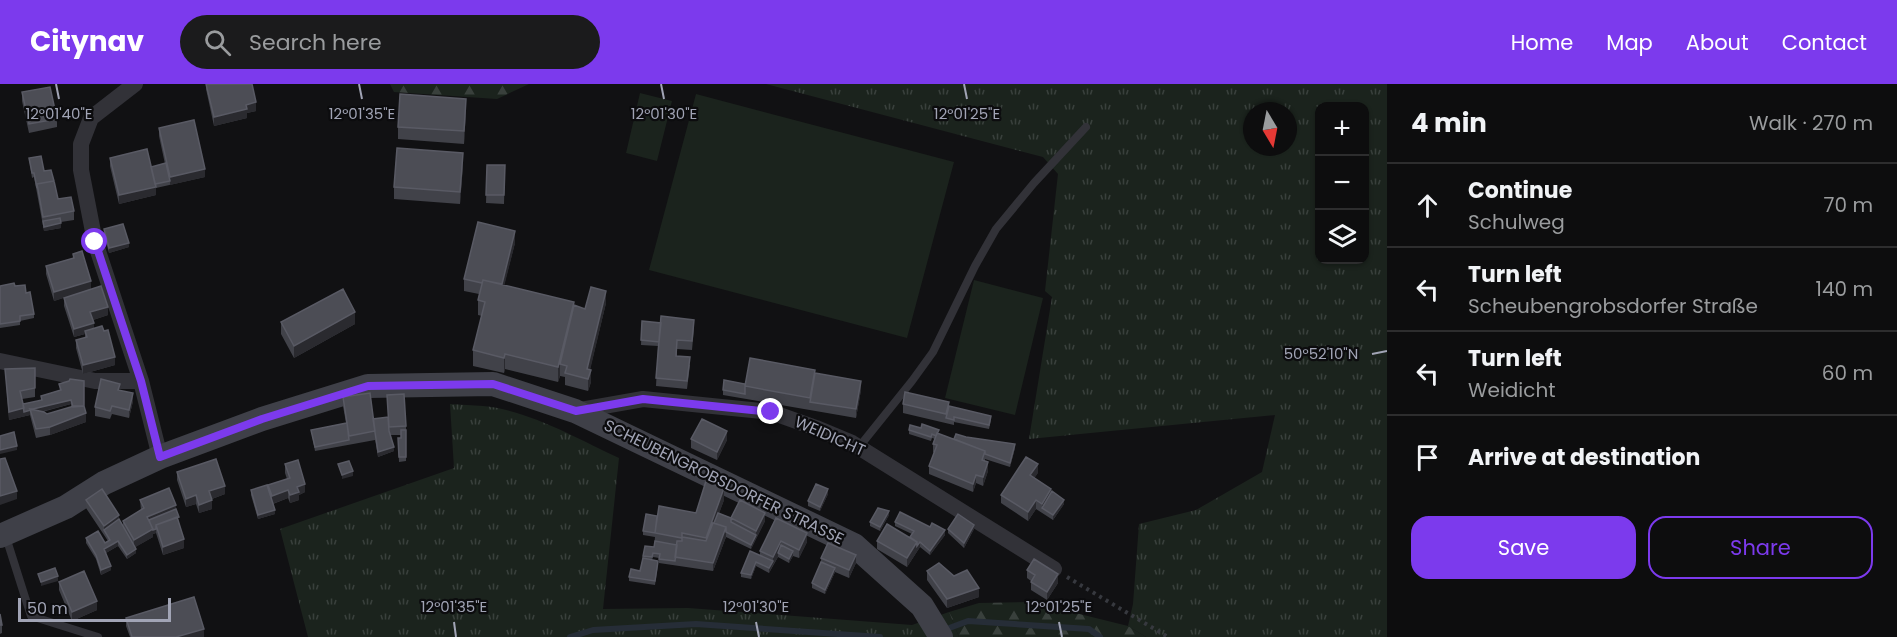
<!DOCTYPE html>
<html lang="en">
<head>
<meta charset="utf-8">
<style>
  :root { --surface:#0d0d0e; --page:#1b1b1c; --text:#f1f3f6; --muted:#9a9c9e; --line:#2d2d2e; --accent:#7c3aed }
  body { margin:0; font-family:Poppins,sans-serif; background:var(--page); color:var(--text) }
  .controls { position:absolute; right:18px; top:18px; display:grid; overflow:hidden; border-radius:12px; box-shadow:0 2px 4px #0004 }
  .controls button { width:54px; height:54px; display:grid; place-items:center; padding:0; border:0; border-bottom:2px solid var(--line); background:var(--surface); color:var(--text); font:30px sans-serif }
  .compass { position:absolute; left:1243px; top:18px; width:54px; height:54px; border-radius:50%; background:var(--surface); box-shadow:0 2px 4px #0004; rotate:170deg }
  .scale { position:absolute; left:18px; bottom:15px; width:153px; box-sizing:border-box; padding-left:6px; border:3px solid #a1a4b5; border-top:0; font-size:16px; line-height:21px; white-space:nowrap; color:#a1a4b5; -webkit-text-stroke:4px #0c0c0e; paint-order:stroke }
  .stop { position:absolute; width:18px; height:18px; margin:-14px; border:4px solid #7c3aed; border-radius:50%; background:#fff }
  .stop.end { background:#7c3aed; border-color:#fff; box-shadow:0 2px 6px #0008 }
  .list { margin:0; padding:0; list-style:none }
  h2 { display:flex; justify-content:space-between; align-items:center; height:78px; margin:0; padding:0 24px; font-size:26px }
  h2 small { font-size:20px; font-weight:400; color:var(--muted) }
  .list li { display:grid; grid-template-columns:39px 1fr auto; gap:18px; align-items:center; box-sizing:border-box; height:84px; padding:0 24px; border-top:2px solid var(--line) }
  .list b { display:block; font-size:22px; white-space:nowrap }
  .list p { margin:0; font-size:20px; white-space:nowrap; color:var(--muted) }
  .list em { font-size:20px; font-style:normal; color:var(--muted) }
  .actions { display:flex; gap:12px; padding:18px 24px }
  .actions a { flex:1; padding:14px 0; border:2px solid var(--accent); border-radius:18px; text-align:center; font-size:21px; color:var(--accent) }
  .actions .main { background:var(--accent); color:#fff }
  .icon { flex:none; width:33px; height:33px; fill:none; stroke:currentColor; stroke-width:2; stroke-linecap:round; stroke-linejoin:round }
  .map { position:relative; flex:none; width:1387px; height:553px; overflow:hidden }
  header { display:flex; align-items:center; gap:36px; box-sizing:border-box; height:84px; padding:0 30px; background:var(--accent); color:#fff }
  header strong { font-size:28px }
  nav { display:flex; gap:33px; margin-inline-start:auto; font-size:21px }
  .search { width:420px; height:54px; background:var(--page); display:flex; align-items:center; gap:15px; box-sizing:border-box; padding:0 21px; border-radius:33px; color:var(--muted); font-size:22px }
  main { display:flex }
  aside { flex:1; background:var(--surface) }
  .map>svg:first-child { display:block }
  .grass { fill:url(#grass-tufts); fill-rule:evenodd }
  .forest { fill:url(#forest-firs) }
  .pitch { fill:#1b231d }
  .lines { fill:none; stroke-linecap:round; stroke-linejoin:round }
  .stream { stroke:#262d37; stroke-width:6 }
  .path { stroke:#37393f; stroke-width:4; stroke-dasharray:3 4.5; stroke-linecap:butt }
  .lane { stroke:#323238; stroke-width:8 }
  .street { stroke:#323238; stroke-width:16 }
  .secondary { stroke:#3f4048; stroke-width:24 }
  .wall { fill:#414249; fill-rule:evenodd }
  .shaded-wall { fill:#2a2a2f }
  .building { fill:#4c4d55; stroke:#595a64; stroke-width:1.5 }
  .route { stroke:#7c3aed; stroke-width:8 }
  .ticks { fill:none; stroke:#a1a4b5; stroke-width:2 }
  .labels { text-anchor:middle; dominant-baseline:central; stroke-width:4.5; stroke-linejoin:round; paint-order:stroke }
  .street-label { font-size:16px; fill:#a1a4b5; stroke:#0c0c0e }
  .ticks-label { font-size:15px; text-anchor:middle; fill:#a1a4b5; stroke:#0c0c0e; stroke-width:4.5; stroke-linejoin:round; paint-order:stroke }
</style>
</head>
<body>
<header>
<strong>Citynav</strong>
<div class="search"><svg class="icon" aria-label="search" viewBox="0 0 24 24"><circle cx="10" cy="10" r="6"/><path d="M15 15l6 6"/></svg>Search here</div>
<nav><a>Home</a><a>Map</a><a>About</a><a>Contact</a></nav>
</header>
<main>
<div class="map">
<svg width="1387" height="553" viewBox="0 0 1387 553">
  <defs>
    <pattern id="grass-tufts" width="24" height="20" patternUnits="userSpaceOnUse" patternTransform="scale(1.5)"><rect width="24" height="20" fill="#1b231d"/><path d="M3 7l-1-3M5 7V3M7 7l1-3M15 17l-1-3M17 17v-4M19 17l1-3" fill="none" stroke="#39403c"/></pattern>
    <pattern id="forest-firs" width="22" height="20" patternUnits="userSpaceOnUse" patternTransform="scale(1.5)"><rect width="22" height="20" fill="#1b231d"/><path d="M5 1l3.5 6h-7zM16 11l3.5 6h-7z" fill="#39403c"/></pattern>
  </defs>
  <rect width="100%" height="100%" fill="#111113"/>
  <path class="grass" d="M766 0H1387V553H1146L1128 542 1133 520 1139 440 1196 426 1262 388 1275 331 1029 355 1052 213 1045 207 1058 90 1043 73ZM1320 22H1364V176H1320ZM1252 27H1288V63H1252Z
    M450 320C461 321 472 321 483 322 528 326 578 355 619 374L603 525 688 524 912 541 949 528 959 553H308L280 445 454 384Z"/>
  <path class="forest" d="M390 0H529L497 15 394 8Z
    M1031 518 1128 542 1146 553H959L949 528 979 519Z"/>
  <path class="pitch" d="M640 9 672 17 657 77 626 69Z
    M696 10 954 78 907 254 649 186Z
    M974 196 1043 214 1015 331 945 314Z"/>
  <g class="lines">
    <path class="stream" d="M944 546 968 537 1089 545 1100 553
      M570 553 593 546 696 540 880 553"/>
    <path class="path" d="M1067 493 1168 553"/>
    <path class="lane" d="M859 363 912 297 933 268 975 182 996 145 1034 99 1086 43
      M5 450 31 532 98 553"/>
    <path class="street" d="M135 0 91 34 81 60V86L95 158 141 297 160 373
      M0 277 95 297H141
      M575 327 643 315 771 328 816 344 852 359 1054 485"/>
    <path class="secondary" d="M0 452 66 423 104 399 160 373 262 335 368 302 493 300 575 327 854 461 922 522 941 553"/>
  </g>
  <path class="wall" d="M206 0H252L256 27 247 29V34L214 42 206 5Z
    M22 8 57 35V43L29 49 22 17Z
    M466 27 464 60 398 55V43Z
    M159 44 205 93 156 104V111L119 120 110 82V74L151 83 165 80 159 52Z
    M29 74 44 87 58 115 74 127V136L61 138V144L44 147 34 93 32 94Z
    M463 81 460 120 394 115V103Z
    M487 81H505L504 120 486 119Z
    M104 145 129 163 109 169 104 150Z
    M515 159 504 201 585 225 606 219 590 285 591 298 588 307 565 301V293L560 292 558 298 505 285 504 289 473 282V266L482 232 478 231V216L479 210 464 207V195Z
    M73 170 91 205 108 231 93 236 94 245 115 281 83 290 76 264V256L85 254V250L74 253 64 222V214L72 211 54 217 46 190V182L73 174Z
    M0 202H15L26 209 34 230V234L20 237V241L0 244Z
    M642 237 694 244 692 266 677 265V272L690 281 687 305 656 302 658 262 641 261Z
    M281 238 355 240 294 274 281 250Z
    M35 284V313L22 315 23 320 41 317V312L60 306 59 300 84 322 86 338 50 351 36 354 30 331 9 336 5 285ZM71 320V323L47 330 42 328Z
    M815 289 861 306 856 334 723 311V306L745 300Z
    M120 306 133 317 129 334 112 330 110 335 95 332V323Z
    M343 313 373 335 406 342V377L399 378 398 354H401V351H390L394 367 378 373 375 355V356L315 367 311 346 346 339 343 322Z
    M903 320 949 322 991 336 989 345 954 338V341L903 329Z
    M909 346 939 350 954 355 966 353 1015 364 1010 383 985 375V377L988 387 983 402 976 399 973 408 929 390V382L934 369 933 368V360L935 355 932 354 931 357 909 350Z
    M691 355 727 356 717 376 691 364Z
    M285 380 305 408 299 411V416L290 419 288 414 273 420 275 430 258 435 251 411V406L268 405V401L287 395 285 389Z
    M177 388 225 410 212 415V425L199 429 196 420 186 423 177 396Z
    M1038 389 1034 394 1064 420 1053 436 1036 425 1028 437 1001 419V411Z
    M828 410 820 427 808 422V417Z
    M86 416 119 435 123 441V437L141 426 140 416 176 425 184 464 163 471 156 449 153 450V453L135 463 136 469 127 475 118 462 106 469 111 486 101 491 96 475 86 459V454L105 459 108 457 86 424Z
    M724 416 719 429 731 434 765 437 751 465 726 453 713 487 659 479V474L653 473 652 476 658 481 655 501 629 497V493L640 487 643 472 654 463 655 453 643 451V447L657 432 696 429Z
    M889 431 880 447 870 442V438Z
    M776 434 807 458 799 474 793 472 789 479 778 473 769 489 756 482 751 495 741 493V489L760 471V467Z
    M895 438 945 451 930 471 920 463 907 483 877 465V457L910 453 912 450 895 442Z
    M948 445H974L964 464 948 449Z
    M821 474 856 479 849 494 835 488 825 510 812 504V499L821 478Z
    M1027 486 1058 499 1047 516 1031 506V497L1027 494Z
    M927 487 954 492 979 513 947 524 927 496Z
    M59 498 97 526 72 537 59 506Z
    M0 530 2 541V549L0 550Z
    M126 534 204 553H130L126 542Z"/>
  <path class="shaded-wall" d="M466 15V27L464 60V47Z
    M256 18V27L247 29V34L214 42V33L246 21Z
    M463 69V81L460 120V108Z
    M205 85V93L170 101V93Z
    M156 103V111L119 120V111Z
    M61 139V144L44 147V143Z
    M515 147V159L501 215V203Z
    M129 159V163L109 169V164Z
    M91 197V205L54 217V208Z
    M606 207V219L588 295 587 285Z
    M574 218V233L560 280V292L558 298V283Z
    M108 223V231L90 237V228Z
    M355 228V240L294 274V262Z
    M94 239V247H85V250L74 253V245Z
    M505 270V285L504 289V274Z
    M115 273V281L83 290V281Z
    M591 286V298L588 307V295Z
    M861 297V306L856 334V325Z
    M133 309V317L129 334V326Z
    M71 316V320L32 330 31 326Z
    M24 324 30 326V331L9 336V328Z
    M86 329V338L50 351V343Z
    M727 347V356L717 376V368Z
    M1015 360V364L1010 383V379Z
    M17 362V366L0 370V366Z
    M394 363V367L378 373V368Z
    M988 378V387L983 402V393Z
    M1038 380V389L1030 400V391Z
    M353 387V392L342 395V391Z
    M976 391V399L973 408V400Z
    M305 400V408L299 411V416L290 419V411L297 403Z
    M225 402V410L209 416V407Z
    M724 404V416L706 466V454Z
    M828 405V410L820 427V423Z
    M1051 405V413L1042 424V420Z
    M288 406V414L272 420V412Z
    M17 407V415L0 421V412Z
    M196 411V420L186 423V415Z
    M212 416V425L199 429V421Z
    M1036 416V425L1028 437V428Z
    M1064 416V420L1053 436V431Z
    M176 421V429L149 440 147 433Z
    M275 426V430L258 435V431Z
    M889 427V431L880 447V443Z
    M765 429V437L751 465V461L756 451V447Z
    M119 431V440L104 446V442Z
    M974 441V445L964 464V459Z
    M726 443V453L713 487V479Z
    M153 445H156V449L153 450V453L134 464V456Z
    M945 446V451L930 471V467Z
    M807 449V458L799 474V466Z
    M184 455V464L163 471V463Z
    M118 457V462L104 470V465Z
    M781 457V466L778 469V473L773 481V473Z
    M917 458H920V463L907 483V474Z
    M136 465V469L127 475V471Z
    M793 467V472L789 479V475Z
    M856 471V479L849 494V486Z
    M773 477V481L769 489V484Z
    M756 478V482L751 495V491Z
    M111 482V486L101 491V486Z
    M835 484V488L825 510V506Z
    M1058 490V499L1047 516V508Z
    M58 492V497L41 502V498Z
    M979 504V513L947 524V515Z
    M97 517V526L72 537V528Z
    M204 545V553H176Z"/>
  <path class="building" d="M206 0H252L256 18 246 21 247 25 214 33Z
    M50 3 57 35 29 40 22 8Z
    M400 10 466 15 464 47 398 43Z
    M194 36 205 85 170 93 159 44Z
    M397 64 463 69 460 108 394 103Z
    M147 65 156 103 119 111 110 74Z
    M41 72 44 87 51 86 54 97 37 100V104L34 89H32L29 74Z
    M166 79 170 97 155 100 151 83Z
    M487 81H505L504 111H486Z
    M54 97 58 115 71 113 74 127 43 133 37 100Z
    M60 134 61 139 44 143 43 137Z
    M478 138 515 147 502 200 483 196 482 199 464 195Z
    M123 140 129 159 109 164 104 145Z
    M82 167 91 197 54 208 46 182 74 174 73 170Z
    M483 196 574 218 558 283 505 270 504 274 473 266 485 218 478 216Z
    M14 199 15 202 25 201 26 209 30 208 34 230 20 232V237L0 240V202Z
    M101 202 108 223 90 228 94 239 74 245 64 214Z
    M591 203 606 207 587 285 591 286 588 295 565 289 567 282 560 280 574 221 585 225Z
    M343 205 355 228 294 262 281 238Z
    M661 232 694 236 692 257 677 256 676 272 690 273 687 297 656 294Z
    M642 237 661 239 659 258 641 256Z
    M102 242 104 247 108 246 115 273 83 281 76 256 87 253 85 247Z
    M750 274 815 286 810 314 745 302Z
    M35 284V304L20 307 24 324 9 328 5 285Z
    M815 289 861 297 856 325 810 318Z
    M70 295 84 297V322L73 323 71 316 33 325H30L31 326 24 328 23 320 42 316 41 312 61 306 59 300 69 297Z
    M101 295 120 300 118 306 133 309 129 326 112 322 110 327 95 323Z
    M724 296 745 300V310L723 306Z
    M905 308 949 318 946 330 903 320Z
    M370 309 375 347 349 352 343 313Z
    M404 310 406 342 389 343 387 311Z
    M74 322H84L86 329 50 343 36 345 30 325 44 328 47 330Z
    M949 322 991 332 989 341 954 333V336L946 334Z
    M388 333 389 347 394 363 378 368 373 335Z
    M702 335 727 347 717 368 691 355Z
    M347 339 349 356 315 363 311 346Z
    M922 340 939 346 936 352 932 350 931 353 909 346 910 341 921 344Z
    M401 346H406V373H399L398 354H401Z
    M14 348 17 362 0 366V352Z
    M937 349 985 367 982 376 988 378 983 393 976 391 973 400 929 382 937 361 933 360Z
    M956 350 966 353 1015 360 1010 379 985 370V367L954 355Z
    M1026 373 1038 380 1030 391 1051 405 1042 420 1036 416 1028 428 1001 411Z
    M5 374 17 407 0 412V375Z
    M216 375 225 402 209 407 212 416 199 421 196 411 186 415 177 388Z
    M298 376 305 400 297 403 299 408 290 411 288 406 272 412 268 401 290 394 285 380Z
    M349 377 353 387 342 391 338 380Z
    M706 397 724 404 706 454 682 449V454L655 449 659 422 696 429Z
    M816 400 828 405 820 423 808 417Z
    M267 401 275 426 258 431 251 406Z
    M169 404 176 421 147 433 153 445 134 456 123 437 144 424 140 416Z
    M102 405 119 431 104 442 86 416Z
    M1052 407 1064 416 1053 431 1042 424Z
    M740 416 765 429 756 447 731 434Z
    M878 424 889 427 880 443 870 438Z
    M176 425 179 433 156 441V445L153 446 149 436Z
    M900 428 930 443 932 439 945 446 930 467 920 458 917 462V458L910 453 914 447 895 438Z
    M718 429 731 434V438L756 451 751 461 726 448V443L714 439Z
    M646 430 657 432 655 449 643 447Z
    M958 430 974 441 964 459 948 445Z
    M177 433 184 455 163 463 156 441Z
    M776 434 807 449 799 466 781 457 773 473 760 467Z
    M119 435 136 465 127 471 118 457 113 460 104 465 111 482 101 486 96 471 86 454 98 447 105 459 110 456 104 446Z
    M713 439 726 443 713 479 675 473 677 457H682V453L706 457Z
    M887 440 917 458 907 474 877 457Z
    M655 457 677 461 675 477 659 475 660 470 653 469 652 473 643 472 645 462 654 463Z
    M828 459 856 471 849 486 821 474Z
    M781 461 793 467 789 475 778 469Z
    M750 467 773 477 769 484 756 478 751 491 741 489Z
    M643 474 658 477 655 497 629 493 631 485 640 487Z
    M1034 475 1058 490 1047 508 1031 498 1035 491 1027 486Z
    M821 478 835 484 825 506 812 499Z
    M939 479 954 492 967 486 979 504 947 515 927 487Z
    M55 484 58 492 41 498 38 490Z
    M84 487 97 517 72 528 59 498Z
    M194 513 204 545 176 553H132L126 534Z
    M0 530 2 541H0Z"/>
  <g class="lines">
    <path class="route" d="M95 158 141 297 160 373 262 335 368 302 493 300 576 327 643 315 771 328"/>
  </g>
  <path class="ticks" d="M56 0 59 15M359 0 362 15M661 0 664 15M964 0 967 15M1372 270 1387 267M454 538 456 553M756 538 759 553M1059 538 1062 553"/>
  <g class="labels">
    <g class="street-label">
      <text transform="translate(830 352) rotate(24)">WEIDICHT</text>
      <text transform="translate(724 398) rotate(26)">SCHEUBENGROBSDORFER STRASSE</text>
    </g>
  </g>
  <g class="ticks-label">
    <text x="59" y="35">12°01'40"E</text>
    <text x="362" y="35">12°01'35"E</text>
    <text x="664" y="35">12°01'30"E</text>
    <text x="967" y="35">12°01'25"E</text>
    <text x="1321" y="275">50°52'10"N</text>
    <text x="454" y="528">12°01'35"E</text>
    <text x="756" y="528">12°01'30"E</text>
    <text x="1059" y="528">12°01'25"E</text>
  </g>
</svg>
<div class="controls">
<button>+</button>
<button>−</button>
<button><svg class="icon" aria-label="layers" viewBox="0 0 24 24"><path d="M12 4l9 5-9 5-9-5zM3 14l9 5 9-5"/></svg></button>
</div>
<svg class="compass" viewBox="-18 -18 36 36"><path d="M0-13l5 13h-10z" fill="#e53935"/><path d="M0 13l5-13h-10z" fill="#9a9c9e"/></svg>
<div class="scale">50 m</div>
<div class="stop" style="left:95px;top:158px"></div>
<div class="stop end" style="left:771px;top:328px"></div>
</div>
<aside>
<h2>4 min<small>Walk · 270 m</small></h2>
<ul class="list">
<li><svg class="icon" aria-label="ahead" viewBox="0 0 24 24"><path d="M12 20V5M6 11l6-6 6 6"/></svg><div><b>Continue</b><p>Schulweg</p></div><em>70 m</em></li>
<li><svg class="icon" aria-label="left" viewBox="0 0 24 24"><path d="M17 20v-9H6M10 6l-5 5 5 5"/></svg><div><b>Turn left</b><p>Scheubengrobsdorfer Straße</p></div><em>140 m</em></li>
<li><svg class="icon" aria-label="left" viewBox="0 0 24 24"><path d="M17 20v-9H6M10 6l-5 5 5 5"/></svg><div><b>Turn left</b><p>Weidicht</p></div><em>60 m</em></li>
<li><svg class="icon" aria-label="arrive" viewBox="0 0 24 24"><path d="M6 21V4h12l-3 4 3 4H6"/></svg><div><b>Arrive at destination</b></div></li>
</ul>
<div class="actions"><a class="main">Save</a><a>Share</a></div>
</aside>
</main>
</body>
</html>
